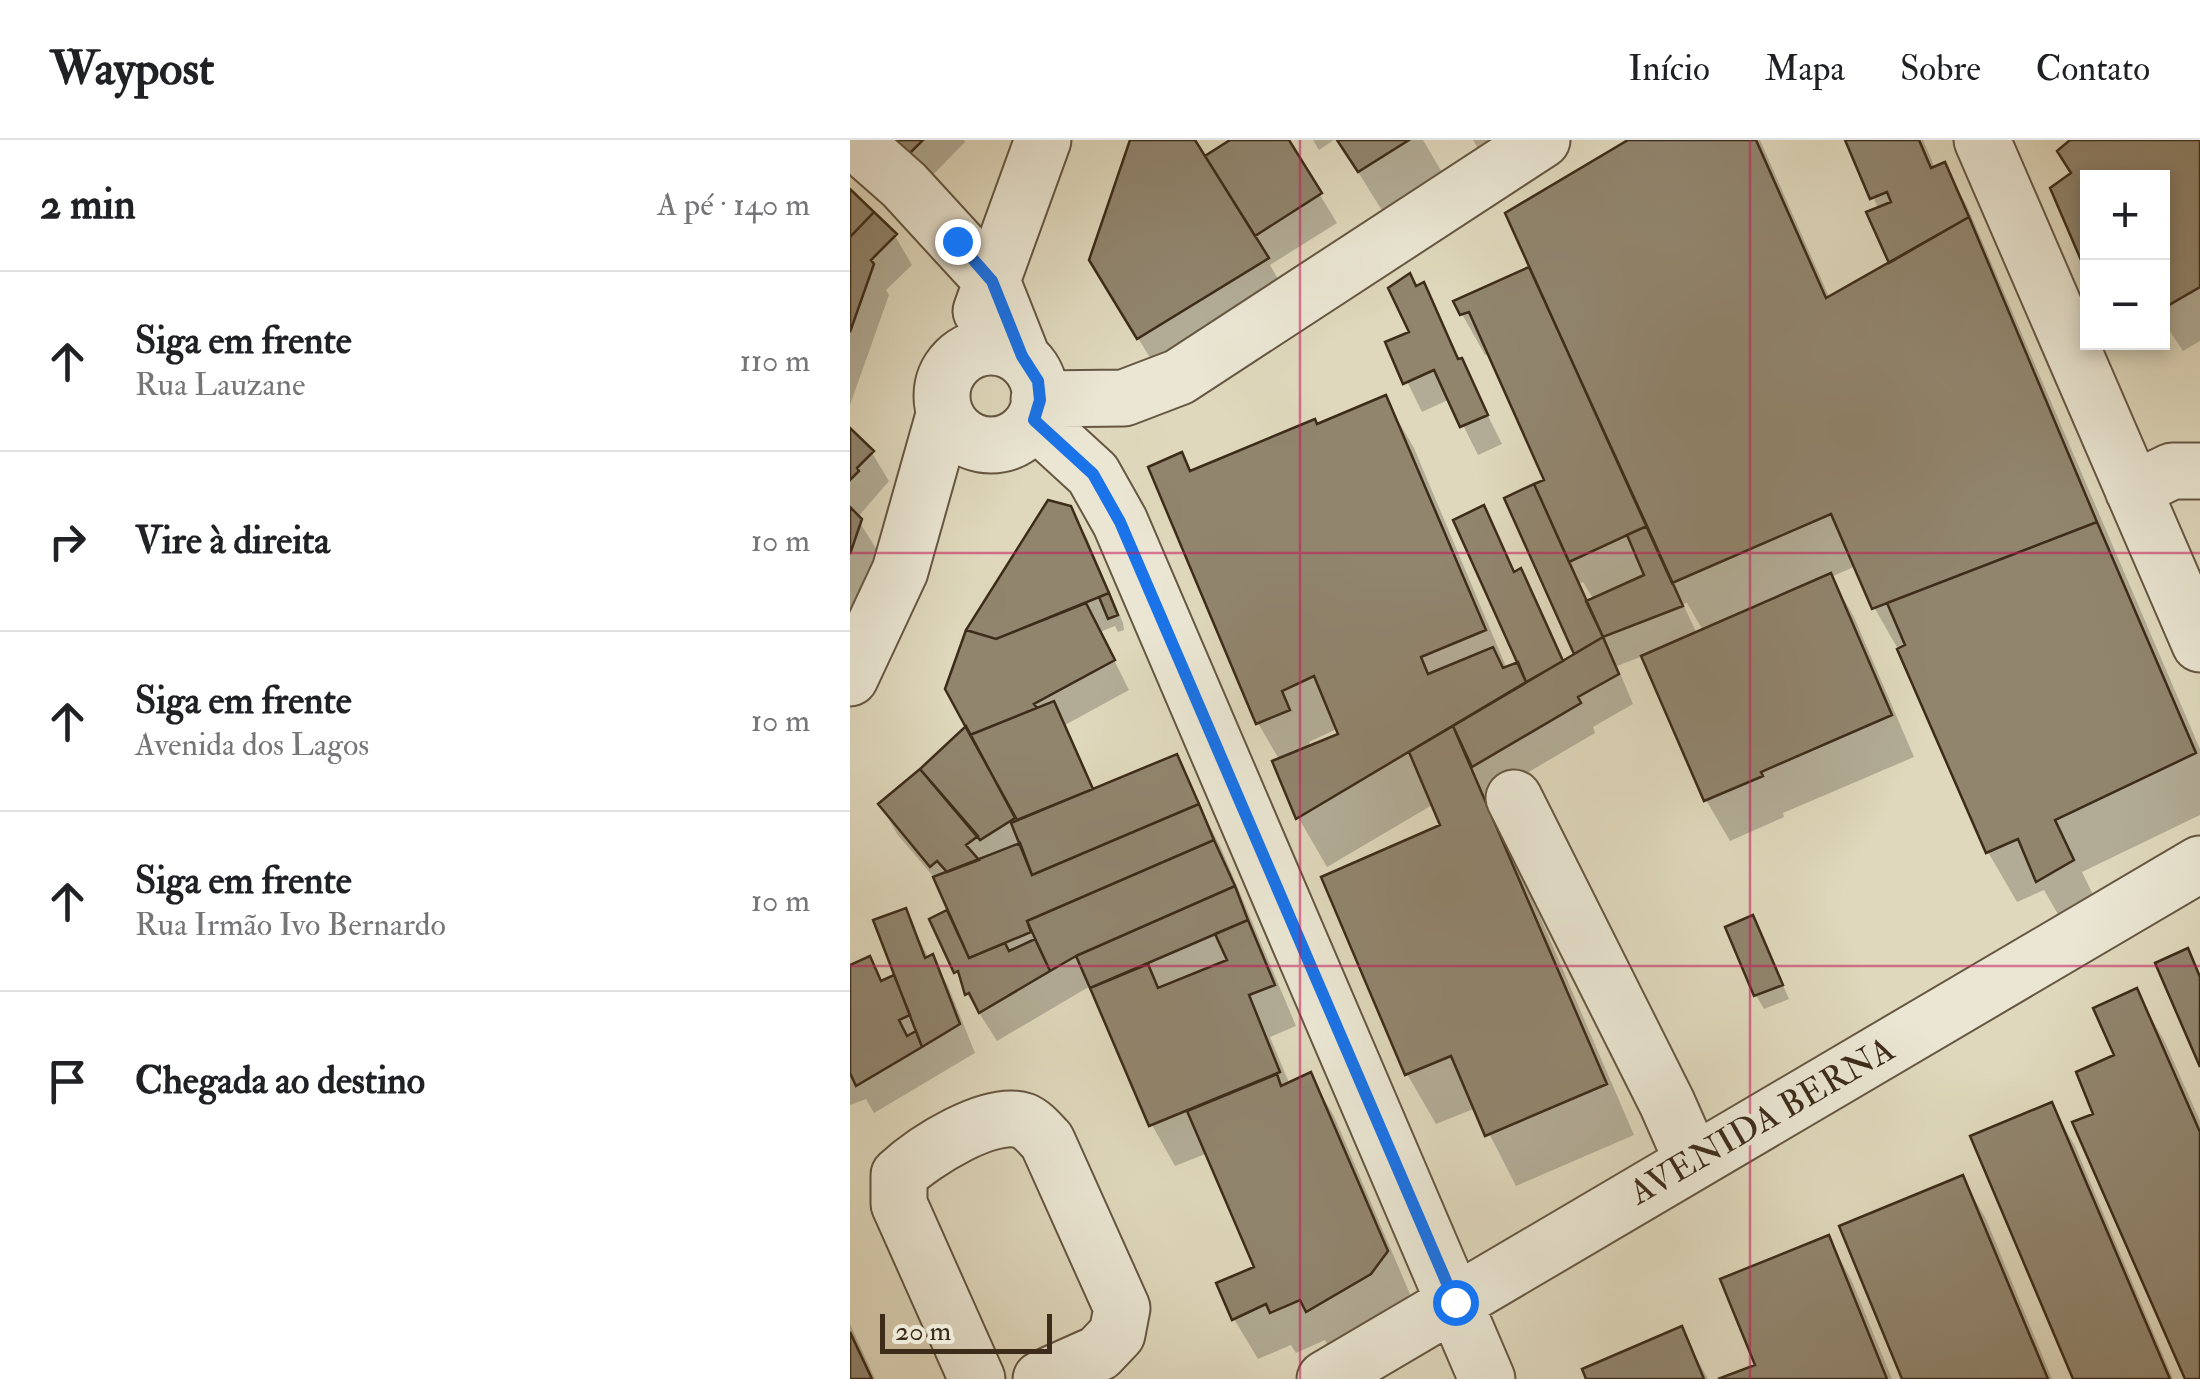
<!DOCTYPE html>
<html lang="pt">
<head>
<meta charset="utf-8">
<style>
  :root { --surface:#fff; --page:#f2f2f2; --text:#202124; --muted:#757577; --line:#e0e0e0 }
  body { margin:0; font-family:"IM FELL Double Pica",serif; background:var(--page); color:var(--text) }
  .controls { position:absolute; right:30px; top:30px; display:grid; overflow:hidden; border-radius:0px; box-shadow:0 5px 15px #0003 }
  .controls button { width:90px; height:90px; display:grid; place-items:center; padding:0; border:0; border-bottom:2px solid var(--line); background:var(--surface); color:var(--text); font:50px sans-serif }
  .scale { position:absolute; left:30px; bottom:25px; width:172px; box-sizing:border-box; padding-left:10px; border:5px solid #3d2c1a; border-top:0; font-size:28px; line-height:35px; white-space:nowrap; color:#3d2c1a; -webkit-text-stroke:8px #eae6d3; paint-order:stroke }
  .stop { position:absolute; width:30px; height:30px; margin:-22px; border:8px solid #1a73e8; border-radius:50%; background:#fff }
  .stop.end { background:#1a73e8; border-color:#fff; box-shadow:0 2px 10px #0008 }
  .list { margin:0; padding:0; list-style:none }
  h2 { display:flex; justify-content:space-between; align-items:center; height:130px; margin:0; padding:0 40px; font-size:42px }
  h2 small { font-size:32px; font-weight:400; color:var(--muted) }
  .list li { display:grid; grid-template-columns:65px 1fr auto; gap:30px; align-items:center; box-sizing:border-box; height:180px; padding:0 40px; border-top:2px solid var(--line) }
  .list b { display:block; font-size:38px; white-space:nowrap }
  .list p { margin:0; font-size:32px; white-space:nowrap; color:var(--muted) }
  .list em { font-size:32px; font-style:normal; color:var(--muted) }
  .icon { flex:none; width:55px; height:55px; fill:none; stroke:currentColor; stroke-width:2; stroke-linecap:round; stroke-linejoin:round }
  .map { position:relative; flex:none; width:1350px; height:1239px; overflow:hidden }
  header { display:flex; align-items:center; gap:60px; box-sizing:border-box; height:140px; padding:0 50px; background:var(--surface); border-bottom:2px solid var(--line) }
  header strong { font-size:48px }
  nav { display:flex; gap:55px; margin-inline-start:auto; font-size:35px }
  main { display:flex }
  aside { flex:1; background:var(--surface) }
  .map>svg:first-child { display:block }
  .shadow { fill:#0003; fill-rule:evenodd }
  .building { fill:#91856e; stroke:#3d2c1a; stroke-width:2.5 }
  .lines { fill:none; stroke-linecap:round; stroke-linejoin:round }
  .minor-casing { stroke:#665742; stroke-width:59 }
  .minor { stroke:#eae6d3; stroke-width:55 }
  .route { stroke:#1a73e8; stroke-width:12 }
  .grid { fill:none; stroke:#c2185b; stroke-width:2.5; stroke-opacity:0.55 }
  .labels { text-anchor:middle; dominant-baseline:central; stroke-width:8; stroke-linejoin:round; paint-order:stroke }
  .street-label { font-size:35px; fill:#3d2c1a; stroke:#eae6d3 }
</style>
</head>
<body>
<header>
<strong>Waypost</strong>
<nav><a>Início</a><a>Mapa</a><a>Sobre</a><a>Contato</a></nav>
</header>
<main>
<aside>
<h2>2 min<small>A pé · 140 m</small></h2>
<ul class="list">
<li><svg class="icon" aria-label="ahead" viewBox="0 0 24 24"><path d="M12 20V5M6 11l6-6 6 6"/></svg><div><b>Siga em frente</b><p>Rua Lauzane</p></div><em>110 m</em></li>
<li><svg class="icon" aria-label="right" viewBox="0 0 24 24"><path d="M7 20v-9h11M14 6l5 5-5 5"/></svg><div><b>Vire à direita</b></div><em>10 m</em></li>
<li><svg class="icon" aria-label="ahead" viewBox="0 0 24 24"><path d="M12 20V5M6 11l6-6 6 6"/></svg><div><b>Siga em frente</b><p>Avenida dos Lagos</p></div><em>10 m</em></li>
<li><svg class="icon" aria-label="ahead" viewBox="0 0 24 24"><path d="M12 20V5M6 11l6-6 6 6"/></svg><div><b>Siga em frente</b><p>Rua Irmão Ivo Bernardo</p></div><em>10 m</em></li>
<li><svg class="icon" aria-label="arrive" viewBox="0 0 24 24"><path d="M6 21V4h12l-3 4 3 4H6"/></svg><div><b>Chegada ao destino</b></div></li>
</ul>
</aside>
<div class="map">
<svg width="1350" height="1239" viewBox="0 0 1350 1239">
  <rect width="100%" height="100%" fill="#dfd8bc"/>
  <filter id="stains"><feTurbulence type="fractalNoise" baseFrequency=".002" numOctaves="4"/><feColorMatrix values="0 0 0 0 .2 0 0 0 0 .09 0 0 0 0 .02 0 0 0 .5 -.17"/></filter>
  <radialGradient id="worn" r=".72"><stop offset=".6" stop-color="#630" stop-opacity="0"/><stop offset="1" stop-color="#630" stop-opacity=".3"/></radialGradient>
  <path class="shadow" d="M23 0H114L115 2 68 50Z
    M283 0H341L361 31 384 0H436L487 83 420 125 440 160 313 239 266 162Z
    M463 0H484L469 10Z
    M488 0H573L593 34 533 72Z
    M623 0H674L634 19Z
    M783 0H910L980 159 1042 124 1029 70 999 3 993 0H1073L1085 28 1094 25 1117 66 1350 609V675L1232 732 1251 771 1217 790 1194 750 1167 762 1138 712 1053 518 1024 467 1006 426 981 437 1004 477 1064 617 933 673 934 677 880 701 856 660 793 516 767 526 783 564 743 587 745 593 638 656 784 995 666 1046 626 968 586 984 557 934 474 738 594 687 584 664 477 727 448 677 430 621 408 583 341 333 467 287 535 258 564 308 657 529 671 523 633 369 666 434 670 432 687 460 715 522 727 515 657 359 697 341 640 213 635 215 612 174 688 140ZM733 442 744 460 738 463 730 443ZM837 463 854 492 847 494 833 464ZM489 588 492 595 461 608 459 602Z
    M1224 0H1350V201L1333 211 1312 179V38H1238V128L1204 48 1223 35Z
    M0 53 45 96 62 125 36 150 39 155 0 265Z
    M573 145 652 304 628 315 600 259 572 272 538 203 562 193 566 148Z
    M0 291 22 313 39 341 7 378 27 410 0 493Z
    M219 368 237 398 273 483 274 490 268 492 265 486 250 492 279 550 215 585 245 651 325 617 371 708 446 886 420 897 440 945 460 936 484 976 560 1154 544 1175 481 1212 475 1200 446 1213 441 1205 408 1219 384 1179 407 1129 358 1013 325 1026 302 985 242 845 147 901 117 854 82 780 108 786 88 742 47 694 31 665 119 587 98 549Z
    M55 771 79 819 82 817 98 846 125 913 24 973 16 959 0 965V828L19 819 32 843 48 836Z
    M910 792 939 859 914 869 906 855Z
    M1286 852 1315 902 1350 981V1239H1338L1247 975Z
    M1201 965 1225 1006 1323 1239H1226Z
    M1112 1038 1136 1079 1202 1239H1055Z
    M978 1098 1001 1139 1042 1239H875L908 1226Z
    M0 1184 25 1239H0Z
    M831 1190 858 1239H739Z"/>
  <path class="building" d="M26 0H73L50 23Z
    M280 0H345L419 118 287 199 239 120Z
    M380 0H439L472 53 405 96 355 16Z
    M487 0H559L508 32Z
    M778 0H906L976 158 1119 77 1247 382 1022 469 981 374 822 443 655 73Z
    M995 0H1069L1081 28 1095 22 1119 77 1039 123 1016 72 1041 62 1037 52 1020 59Z
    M1220 0H1350V147L1312 169V38H1238V124L1234 127 1200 48 1221 33 1207 11Z
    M0 49 24 72 0 97Z
    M24 72 47 94 21 120 24 124 0 192V97Z
    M679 127 797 386 719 422 684 344 694 340 619 172 610 175 603 161Z
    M560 133 566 146 574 142 608 219 612 218 638 275 610 287 584 230 553 244 535 202 559 192 538 148Z
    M536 255 636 490 571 517 578 534 643 507 653 528 668 522 676 542 446 679 422 621 488 594 464 536 432 551 440 570 406 584 298 327 332 312 340 331 465 279 467 284Z
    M0 288 24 311 7 328 9 331 0 340Z
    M684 344 753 497 724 514 654 358Z
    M198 360 221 366 259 453 146 499 116 490Z
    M634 365 664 432 671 428 713 521 676 542 603 380Z
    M0 367 12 379 0 414Z
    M1247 382 1346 613 1205 680 1224 720 1186 742 1168 699 1136 713 1047 509 1055 505 1037 463Z
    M797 386 833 466 753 497 736 461 794 435 777 395Z
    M981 433 1042 575 911 632 913 636 854 661 791 516Z
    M259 453 268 475 258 479 249 457Z
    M236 463 265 520 184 564 187 568 120 595 95 549 116 490 146 499Z
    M753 497 769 534 728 557 731 563 622 627 603 586Z
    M204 561 243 649 167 680 120 595Z
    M116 586 165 678 130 700 70 629Z
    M603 586 757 944 635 996 601 916 555 935 471 737 590 685 559 612Z
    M327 614 349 664 182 735 161 683Z
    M70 629 128 696 116 705 129 720 97 732 87 721 80 727 28 664Z
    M349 664 364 700 177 781 181 792 119 818 83 737 170 703 182 735Z
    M364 700 385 746 226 816 200 831 177 781Z
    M385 746 398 780 240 848 226 816Z
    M56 768 75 818 83 814 110 884 72 907 23 780Z
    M97 770 119 818 155 803 159 811 185 799 200 831 129 873 119 853 115 855 108 831 104 833 79 779Z
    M903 775 933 845 904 856 875 787Z
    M398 780 425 845 399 855 430 932 299 986 240 848 298 824 308 848 377 820 365 794Z
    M1338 808 1350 837V927L1305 823Z
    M20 816 31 841 44 835 60 875 49 880 57 896 66 891 72 907 6 946 0 933V825Z
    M1287 848 1350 992V1239H1335L1222 982 1243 974 1226 932 1264 915 1243 868Z
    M461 932 538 1111 521 1134 456 1172 450 1160 420 1173 416 1164 382 1180 366 1143 404 1127 337 971 427 934 431 946Z
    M1202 962 1320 1239H1223L1120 996Z
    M1113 1035 1198 1239H1052L989 1086Z
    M979 1095 1037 1239H868L905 1225 870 1139Z
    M832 1186 854 1239H736L732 1229Z
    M0 1192 22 1239H0Z"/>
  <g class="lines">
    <defs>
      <path id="minor" d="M3 0 54 45 142 141 172 217
        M1132 0 1350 504
        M131 171 193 0
        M92 256a49 49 0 1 1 98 0a49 49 0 1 1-98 0Z
        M189 259 274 258 329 237 692 0
        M184 280 243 334 270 382 637 1239
        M1283 350 1322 331H1350
        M0 538 50 431 94 275
        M664 658 817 963 843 1022
        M127 1239 49 1064V1035C74 1012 140 969 174 981 182 984 191 995 197 1001L272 1168 267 1194 249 1213 191 1239
        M475 1239 1350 724"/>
    </defs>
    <use href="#minor" class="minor-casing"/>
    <use href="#minor" class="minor"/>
  </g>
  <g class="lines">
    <path class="route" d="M107 101 142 141 172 216 188 241 190 260 184 280 243 334 270 382 605 1162"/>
  </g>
  <path class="grid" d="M450 0V1239M900 0V1239M0 413H1350M0 826H1350"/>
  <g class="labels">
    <g class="street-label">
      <text transform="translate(912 981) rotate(-30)">AVENIDA BERNA</text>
    </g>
  </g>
  <rect width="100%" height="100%" filter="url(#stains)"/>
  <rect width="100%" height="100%" fill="url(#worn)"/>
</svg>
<div class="controls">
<button>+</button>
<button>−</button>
</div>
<div class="scale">20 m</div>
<div class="stop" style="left:605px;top:1162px"></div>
<div class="stop end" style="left:107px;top:101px"></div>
</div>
</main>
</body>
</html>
